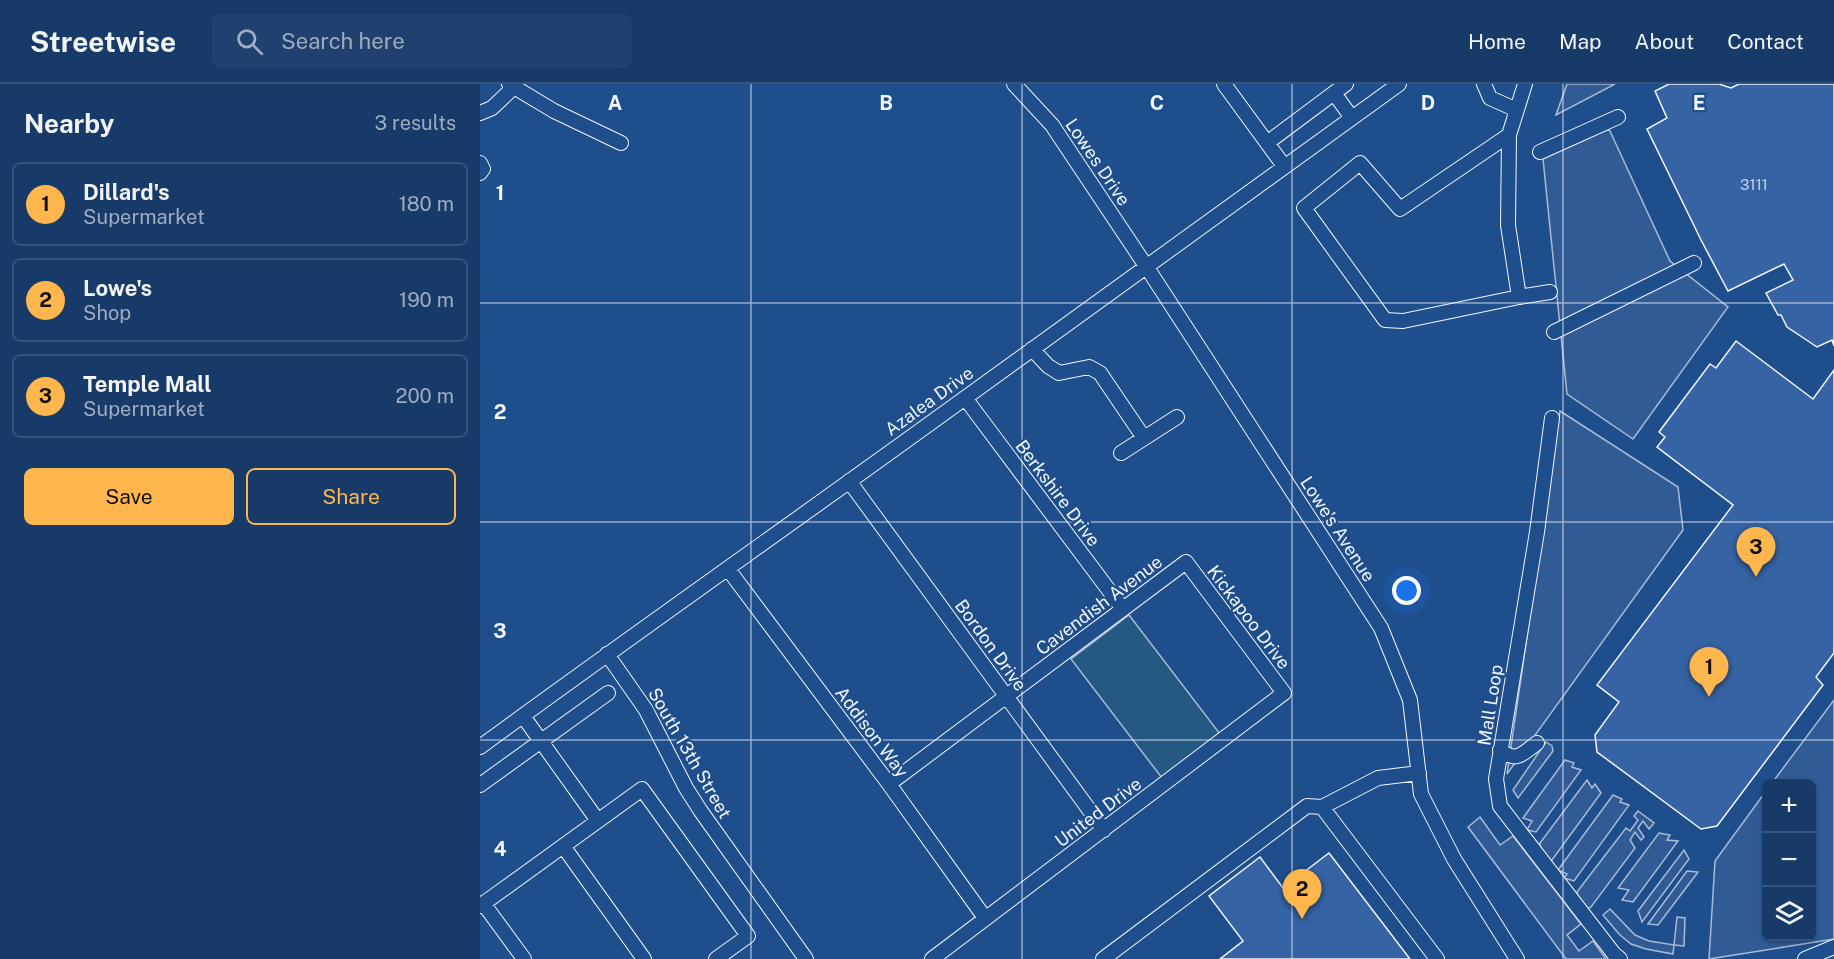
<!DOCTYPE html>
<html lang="en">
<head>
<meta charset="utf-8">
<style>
  :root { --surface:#173a69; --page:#20416f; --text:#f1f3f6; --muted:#9eadc0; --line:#36547d; --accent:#ffb74d }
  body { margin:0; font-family:"Public Sans",sans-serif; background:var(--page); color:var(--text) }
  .controls { position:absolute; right:18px; bottom:18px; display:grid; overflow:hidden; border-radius:9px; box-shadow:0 2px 4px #0004 }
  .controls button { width:54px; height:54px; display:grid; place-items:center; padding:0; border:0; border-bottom:2px solid var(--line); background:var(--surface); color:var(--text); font:30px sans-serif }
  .you { position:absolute; left:927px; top:507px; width:21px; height:21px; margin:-15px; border:4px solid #fff; border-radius:50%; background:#1a73e8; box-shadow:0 0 0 9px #1a73e833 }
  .badge { display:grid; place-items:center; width:39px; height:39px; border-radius:50%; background:var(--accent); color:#111; font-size:20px; font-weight:700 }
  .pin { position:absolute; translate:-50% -50px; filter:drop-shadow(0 2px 3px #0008) }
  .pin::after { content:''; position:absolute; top:32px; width:21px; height:18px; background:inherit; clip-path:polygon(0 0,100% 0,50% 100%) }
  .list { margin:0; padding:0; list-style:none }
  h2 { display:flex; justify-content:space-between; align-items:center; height:78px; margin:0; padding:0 24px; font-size:26px }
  h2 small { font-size:20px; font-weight:400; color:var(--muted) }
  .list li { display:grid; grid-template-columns:39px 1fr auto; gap:18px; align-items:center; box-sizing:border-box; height:84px; margin:0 12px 12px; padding:0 12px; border:2px solid var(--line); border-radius:9px }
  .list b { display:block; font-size:22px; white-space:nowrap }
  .list p { margin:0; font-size:20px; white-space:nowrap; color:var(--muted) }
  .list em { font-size:20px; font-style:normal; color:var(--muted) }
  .actions { display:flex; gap:12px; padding:18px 24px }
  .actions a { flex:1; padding:14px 0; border:2px solid var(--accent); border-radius:9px; text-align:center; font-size:21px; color:var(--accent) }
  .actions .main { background:var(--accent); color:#111 }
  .icon { flex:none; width:33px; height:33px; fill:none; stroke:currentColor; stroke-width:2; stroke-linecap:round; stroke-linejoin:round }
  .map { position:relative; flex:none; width:1354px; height:875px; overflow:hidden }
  header { display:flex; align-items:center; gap:36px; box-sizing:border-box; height:84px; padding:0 30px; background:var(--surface); border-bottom:2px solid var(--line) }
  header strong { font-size:28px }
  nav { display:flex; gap:33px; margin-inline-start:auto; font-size:21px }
  .search { width:420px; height:54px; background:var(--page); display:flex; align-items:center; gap:15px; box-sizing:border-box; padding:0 21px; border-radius:9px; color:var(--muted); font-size:22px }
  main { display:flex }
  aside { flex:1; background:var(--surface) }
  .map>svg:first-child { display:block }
  .green { fill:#245a82; stroke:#a8bbd7; stroke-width:1.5 }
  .parking { fill:#305b95; stroke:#a8bbd7; stroke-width:1.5 }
  .building { fill:#3563a3; stroke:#f2f6ff; stroke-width:1.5 }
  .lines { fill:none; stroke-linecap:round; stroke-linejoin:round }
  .minor-casing { stroke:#f2f6ff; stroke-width:16 }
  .minor { stroke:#1f4e8c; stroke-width:14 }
  .grid { fill:none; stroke:#f2f6ff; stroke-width:1.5; stroke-opacity:0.55 }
  .labels { text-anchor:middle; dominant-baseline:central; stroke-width:4.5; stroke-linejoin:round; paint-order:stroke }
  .number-label { font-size:15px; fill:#c3d1e8 }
  .street-label { font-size:18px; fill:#f2f6ff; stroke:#1f4e8c }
  .grid-label { font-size:20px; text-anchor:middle; font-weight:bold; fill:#f2f6ff; stroke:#1f4e8c; stroke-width:4.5; stroke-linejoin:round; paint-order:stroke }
</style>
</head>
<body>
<header>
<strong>Streetwise</strong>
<div class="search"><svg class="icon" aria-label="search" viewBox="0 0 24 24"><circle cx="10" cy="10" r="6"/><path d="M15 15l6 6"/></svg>Search here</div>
<nav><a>Home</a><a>Map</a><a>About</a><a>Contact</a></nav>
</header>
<main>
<aside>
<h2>Nearby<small>3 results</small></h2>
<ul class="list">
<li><span class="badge">1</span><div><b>Dillard's</b><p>Supermarket</p></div><em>180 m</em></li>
<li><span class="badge">2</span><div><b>Lowe's</b><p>Shop</p></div><em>190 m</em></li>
<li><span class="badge">3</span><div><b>Temple Mall</b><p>Supermarket</p></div><em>200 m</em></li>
</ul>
<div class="actions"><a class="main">Save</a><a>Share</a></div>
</aside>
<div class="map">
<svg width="1354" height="875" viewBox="0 0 1354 875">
  <rect width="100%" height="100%" fill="#1f4e8c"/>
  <path class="green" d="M649 531 740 650 682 694 591 575Z"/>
  <path class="parking" d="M1087 0H1135L1076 31Z
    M1129 45 1190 177 1248 223 1153 355 1087 310 1063 75Z
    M1080 327 1198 403 1203 446 1027 690Z
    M1354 616V855L1229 875 1235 777 1286 707V852H1332V700L1292 699Z
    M1066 658 1072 662 1073 667 1038 714 1033 706Z
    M1085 676 1094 679 1092 683 1101 686 1056 748 1047 746 1052 737 1043 734Z
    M1107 696 1112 704 1115 700 1121 709 1072 776H1069L1060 763V759Z
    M1133 711 1142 715 1140 718 1149 721 1094 797 1084 794 1087 790 1078 786Z
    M1158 727 1174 739 1169 745 1163 737 1158 744 1164 753 1161 756 1155 748 1150 756 1155 764 1111 823 1107 825 1098 813 1097 808 1146 744 1150 747 1158 736 1154 732Z
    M1000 733 1020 761 1033 752 1101 840 1087 851 1099 867 1113 857 1126 875H1086L988 743Z
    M1179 749 1190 751 1187 756 1198 757 1153 818 1142 816 1149 806 1138 804Z
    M1204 766 1209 775 1162 838 1158 827Z
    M1207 787 1218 788 1178 841 1168 840Z
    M1130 825 1155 851 1169 857 1194 861 1197 833 1205 834 1204 862 1194 861 1193 870 1166 865 1151 860 1139 850 1123 831Z"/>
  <path class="building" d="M1189 0H1239L1251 4 1259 0H1354V262L1352 256 1337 263 1307 243 1301 231H1298L1286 209 1313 196 1304 180 1248 207 1221 156 1167 45 1187 34 1175 7Z
    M1256 257 1333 315 1354 286V569L1336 593 1343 601 1237 742 1221 745 1117 668 1115 651 1139 618 1117 601 1253 421 1177 363 1185 353 1179 348 1230 280 1236 284Z
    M849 769 930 875H740L763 857 729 812 780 773 803 804Z"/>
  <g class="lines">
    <defs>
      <path id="minor" d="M29 0 74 27 141 59
        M534 0 572 41 666 182 901 544 930 616 941 710 974 775 1037 875
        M744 0 804 82
        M1004 0 1010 14 1037 26
        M1045 0 1029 51 1028 141 1039 213 1070 208
        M854 9 872 34
        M0 29 12 24 34 3
        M1029 51 920 125 880 79 824 124 905 236 923 237 1039 213
        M787 59 866 0
        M1060 68 1138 33
        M0 79 3 85 0 89
        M1074 248 1214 179
        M552 265 568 282 579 289 609 283 620 289 664 354
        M485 314 643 525
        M1072 334 1057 448 1016 695 1020 722 1134 870 1140 875
        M641 369 697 333
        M369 397 624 746
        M248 485 409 700 505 834
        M127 570 166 626 206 704 220 726 326 875
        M43 632 118 737
        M0 663C161 545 324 431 485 314 630 210 774 104 919 0
        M1020 666C1037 679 1042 670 1057 659
        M409 700 706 478 804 609 452 875
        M0 701 128 609
        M842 723 898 694 939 689
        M83 762 164 875
        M3 819 44 875
        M0 822 162 705 268 852 236 875
        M623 875 827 722 842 723 957 875
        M1325 875 1354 863"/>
    </defs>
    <use href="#minor" class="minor-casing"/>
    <use href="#minor" class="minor"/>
  </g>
  <path class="grid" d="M271 0V875M542 0V875M812 0V875M1083 0V875M0 219H1354M0 438H1354M0 656H1354"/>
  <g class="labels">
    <g class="number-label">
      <text x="1274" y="100">3111</text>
    </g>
    <g class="street-label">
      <text transform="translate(618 78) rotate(56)">Lowes Drive</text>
      <text transform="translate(449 317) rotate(-36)">Azalea Drive</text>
      <text transform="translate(578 409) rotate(53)">Berkshire Drive</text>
      <text transform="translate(858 445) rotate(57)">Lowe's Avenue</text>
      <text transform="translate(619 521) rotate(-37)">Cavendish Avenue</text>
      <text transform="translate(769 533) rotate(53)">Kickapoo Drive</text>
      <text transform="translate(511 561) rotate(54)">Bordon Drive</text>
      <text transform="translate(1010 621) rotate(-81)">Mall Loop</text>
      <text transform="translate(392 648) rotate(53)">Addison Way</text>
      <text transform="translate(210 669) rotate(60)">South 13th Street</text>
      <text transform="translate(618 728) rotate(-37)">United Drive</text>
    </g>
  </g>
  <g class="grid-label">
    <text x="135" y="26">A</text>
    <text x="406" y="26">B</text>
    <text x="677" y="26">C</text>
    <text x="948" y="26">D</text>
    <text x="1219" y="26">E</text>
    <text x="20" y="116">1</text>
    <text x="20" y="335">2</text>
    <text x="20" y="554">3</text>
    <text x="20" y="772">4</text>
  </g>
</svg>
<div class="controls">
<button>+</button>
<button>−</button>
<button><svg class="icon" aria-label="layers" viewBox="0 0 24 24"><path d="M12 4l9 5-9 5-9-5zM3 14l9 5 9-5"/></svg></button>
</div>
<div class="you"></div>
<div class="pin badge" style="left:1229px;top:613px">1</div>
<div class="pin badge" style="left:822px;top:835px">2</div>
<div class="pin badge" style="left:1276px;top:493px">3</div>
</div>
</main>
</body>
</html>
